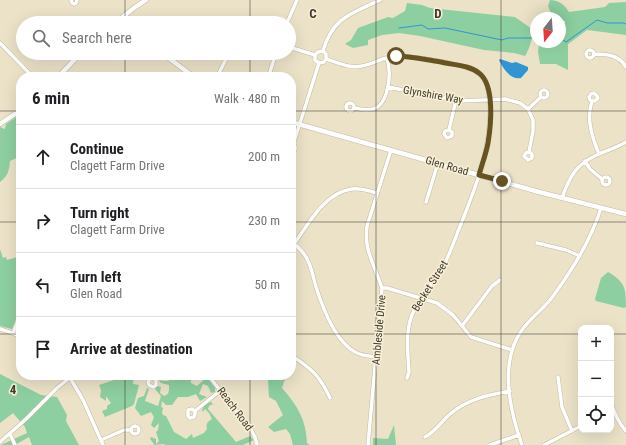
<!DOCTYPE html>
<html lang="en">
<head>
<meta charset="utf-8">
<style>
  :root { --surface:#fff; --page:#f2f2f2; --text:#202124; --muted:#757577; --line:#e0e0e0 }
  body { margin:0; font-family:"Roboto Condensed",sans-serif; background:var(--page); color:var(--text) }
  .controls { position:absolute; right:12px; bottom:12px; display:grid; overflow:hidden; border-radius:8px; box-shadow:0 4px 16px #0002 }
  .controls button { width:36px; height:36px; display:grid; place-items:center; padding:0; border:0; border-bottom:1px solid var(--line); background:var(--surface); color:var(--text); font:20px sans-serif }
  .compass { position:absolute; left:530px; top:12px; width:36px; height:36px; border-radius:50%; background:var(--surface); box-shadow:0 4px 16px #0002; rotate:197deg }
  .stop { position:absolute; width:12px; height:12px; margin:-9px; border:3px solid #675321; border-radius:50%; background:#fff }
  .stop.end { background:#675321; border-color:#fff; box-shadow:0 1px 4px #0008 }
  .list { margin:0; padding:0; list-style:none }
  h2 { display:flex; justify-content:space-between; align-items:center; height:52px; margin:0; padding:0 16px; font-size:17px }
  h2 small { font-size:13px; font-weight:400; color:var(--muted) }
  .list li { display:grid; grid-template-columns:26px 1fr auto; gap:12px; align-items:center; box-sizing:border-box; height:64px; padding:0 16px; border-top:1px solid var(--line) }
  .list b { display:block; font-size:15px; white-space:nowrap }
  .list p { margin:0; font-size:13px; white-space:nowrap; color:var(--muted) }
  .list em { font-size:13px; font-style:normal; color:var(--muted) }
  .icon { flex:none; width:22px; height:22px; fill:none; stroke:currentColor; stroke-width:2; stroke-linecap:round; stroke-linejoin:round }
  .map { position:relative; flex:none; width:626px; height:445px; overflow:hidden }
  .search { position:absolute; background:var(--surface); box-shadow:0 4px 16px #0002; left:16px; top:16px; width:280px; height:44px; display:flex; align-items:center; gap:10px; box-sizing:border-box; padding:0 14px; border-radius:22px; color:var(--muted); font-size:15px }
  .panel { position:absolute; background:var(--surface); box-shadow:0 4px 16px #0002; left:16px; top:72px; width:280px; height:308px; border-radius:16px }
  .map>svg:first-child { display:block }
  .green { fill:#8dcfa0 }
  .water { fill:#3095d2 }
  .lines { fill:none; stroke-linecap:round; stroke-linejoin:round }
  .stream { stroke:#3095d2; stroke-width:1 }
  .minor-casing { stroke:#c3baa1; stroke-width:4.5 }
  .major-casing { stroke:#c3baa1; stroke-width:5.5 }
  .minor { stroke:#fff; stroke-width:3.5 }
  .major { stroke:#fff; stroke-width:4.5 }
  .route { stroke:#675321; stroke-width:5 }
  .grid { fill:none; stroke:#403c32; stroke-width:1; stroke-opacity:0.55 }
  .labels { text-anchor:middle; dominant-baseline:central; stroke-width:3; stroke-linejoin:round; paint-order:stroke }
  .street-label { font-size:11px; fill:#403c32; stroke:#f8efd5 }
  .grid-label { font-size:13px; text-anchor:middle; font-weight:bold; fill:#403c32; stroke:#f8efd5; stroke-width:3; stroke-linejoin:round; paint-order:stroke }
</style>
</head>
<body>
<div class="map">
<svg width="626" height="445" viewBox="0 0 626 445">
  <rect width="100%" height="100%" fill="#ebe2c8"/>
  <path class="green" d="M550 0C559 0 565 5 569 12L605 7 609 3 626 2V35L587 30 568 44V70L556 64H540L538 52 539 42H560L563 28 565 27V21H560V18H553L548 6Z
    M407 3 422 5 430 8 515 17 532 29C534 35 529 50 525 56L514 53 484 50 420 36 399 33 382 35 368 40V45L353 48 345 44 351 40 358 28 388 17 393 18 405 11Z
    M21 114V156L10 161C9 171 8 176 0 182V127L5 129 6 124Z
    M0 249 3 258 6 257 7 260 21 256V306L12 329 0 326Z
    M608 272C625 282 626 288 626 307L624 308 596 301 595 299 601 278Z
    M0 374 41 395 57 397 67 415 66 421 79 445H32L29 437 15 445H1L27 433 25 427 13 413 0 423Z
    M116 375H134L133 384 139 385 134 404 132 406 105 417 102 411 107 409V406L111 403 106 396V401L100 397 101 390 99 385 114 380Z
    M168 375H194L191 379V383L197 386 207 377 215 388V392L211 393 208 386 203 384 199 394 207 397 200 401 196 394 188 397H178L172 405H166L162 401 161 407 163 408 162 413 163 415 166 416 174 432 186 439 192 434 193 438 204 433 207 429C206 424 207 422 212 419L209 413 205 409 203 412 202 410 206 403 211 402 213 404 209 406 208 409 236 442 250 436 254 440 243 445H165L164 444 153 445 154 444 150 439 151 437 156 439V444L159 441 156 432 158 430 159 423 154 428 151 425 154 417 151 412 141 416 135 408 138 398 144 396 147 388 149 389 145 401 158 406 161 396 155 389 157 386 161 387 160 393 164 396 168 394 169 390V385L161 383 159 380 163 381H169Z
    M285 379 282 388C298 406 306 420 307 443L310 445H293L290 434 286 429 274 432 268 427 283 415 276 401 269 397 268 380Z
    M394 425 396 445H373V438L388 439Z"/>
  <path class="water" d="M500 59 512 63 516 62 528 67V70L521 78C510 80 503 68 499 60Z"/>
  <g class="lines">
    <path class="stream" d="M399 28 422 25 428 29 445 28 502 40 508 38H536
      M560 38 566 42 597 20 607 23H624L626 24"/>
    <defs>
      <path id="minor" d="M71 0 72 3 74 4 76 3 77 0
        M287 23 297 0
        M0 43 33 77
        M289 47 315 55
        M586 54a4 4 0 1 1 8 0a4 4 0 1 1-8 0Z
        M323 51C333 17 351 14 380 0
        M594 54C607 54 619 55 626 67
        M326 59C337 62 350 69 362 66 373 64 384 57 396 56 408 55 463 64 473 70 488 77 489 91 490 106 491 147 478 181 463 219 457 233 452 248 446 261 437 280 419 295 412 315 405 333 408 353 409 372L407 378
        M319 63 315 60V55L318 52 323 51
        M319 63 324 62 326 59V54L323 51
        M269 75 276 53
        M217 77 229 53
        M388 87 460 101 505 99 520 103 528 109 533 120V131L529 152 526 153 524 156 528 160 532 158V154L529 152
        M540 94a4 4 0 1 1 8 0a4 4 0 1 1-8 0Z
        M592 101 590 100 589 97 591 94 594 93 597 96 598 98 595 101H592C586 119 592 137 599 154
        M346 107a4 4 0 1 1 8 0a4 4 0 1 1-8 0Z
        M354 108C375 113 384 108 388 86 390 76 390 68 387 58
        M528 109 541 97
        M449 130 452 132V136L447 138 444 134 445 131 449 130 456 100
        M293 145 319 63
        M291 152 294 151 295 149V146L292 145
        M585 161 590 169 602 179
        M602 181a4 4 0 1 1 8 0a4 4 0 1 1-8 0Z
        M562 198C570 175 577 163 601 153 609 150 618 147 626 142
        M426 202 438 163
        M537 243 566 250 580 256
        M294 244C310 256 311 269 316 287 323 309 335 341 355 352 362 356 369 356 377 357
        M291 248C307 227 324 192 352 189 361 188 369 191 377 193
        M382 288H387L437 303 453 315 471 337 512 350
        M462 326 492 286 500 280
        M0 329 21 336
        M13 333 21 314
        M291 355C311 369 319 374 330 398
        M208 375 250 428 255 437 257 445
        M69 376 83 400 103 445
        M558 377 562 407 572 431
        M153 378 150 379 148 382 149 385 153 387 156 385V380L153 378V375
        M611 402C614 413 618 422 626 431
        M195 411 192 409 188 410V416L190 418 194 417 195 414V411L221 390
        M131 430a4 4 0 1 1 8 0a4 4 0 1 1-8 0Z
        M10 434 15 445
        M425 437C436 431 441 422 450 414 468 399 488 395 510 391
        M101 440 124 430H130
        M0 442 26 419 57 388 73 375
        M368 445 382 288C378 275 371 262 368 249 366 241 366 234 367 226L391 150
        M490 445 519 435
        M522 445C510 411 499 362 522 330 531 317 544 309 553 296 573 269 591 240 601 208
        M544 445 581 426"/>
      <path id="major" d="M120 19 125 23
        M115 23 134 8 146 0
        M162 53 194 77
        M58 77 81 53
        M291 122 539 192 626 214
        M0 124 21 110"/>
    </defs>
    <use href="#minor" class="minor-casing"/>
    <use href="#major" class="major-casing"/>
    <use href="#minor" class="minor"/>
    <use href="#major" class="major"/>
  </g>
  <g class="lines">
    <path class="route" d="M396 56C411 56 426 60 441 62 453 65 469 65 479 73 495 85 491 125 488 143 486 154 482 164 479 175L502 181"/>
  </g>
  <path class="grid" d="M125 0V23M250 0V23M376 0V445M501 0V445M125 53V77M250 53V77M0 111H21M291 111H626M0 222H21M291 222H626M0 334H21M291 334H581M611 334H626M125 375V445M250 375V445"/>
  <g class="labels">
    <g class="street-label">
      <text transform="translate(433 95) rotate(10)">Glynshire Way</text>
      <text transform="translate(447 166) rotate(16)">Glen Road</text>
      <text transform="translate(430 286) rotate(-58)">Becket Street</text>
      <text transform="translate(379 330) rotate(-85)">Ambleside Drive</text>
      <text transform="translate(235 409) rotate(53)">Reach Road</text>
    </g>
  </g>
  <g class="grid-label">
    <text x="313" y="18">C</text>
    <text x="438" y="18">D</text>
    <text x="13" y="394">4</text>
  </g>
</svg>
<div class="controls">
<button>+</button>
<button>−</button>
<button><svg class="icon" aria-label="locate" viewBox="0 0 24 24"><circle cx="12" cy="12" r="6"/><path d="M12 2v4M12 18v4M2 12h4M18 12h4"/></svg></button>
</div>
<svg class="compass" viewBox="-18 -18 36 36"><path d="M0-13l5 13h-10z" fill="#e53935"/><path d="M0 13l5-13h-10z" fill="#757577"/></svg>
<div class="stop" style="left:396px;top:56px"></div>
<div class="stop end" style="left:502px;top:181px"></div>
<div class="search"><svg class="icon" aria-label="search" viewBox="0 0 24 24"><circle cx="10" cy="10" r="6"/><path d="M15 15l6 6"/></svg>Search here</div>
<section class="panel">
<h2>6 min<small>Walk · 480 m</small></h2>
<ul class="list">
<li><svg class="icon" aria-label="ahead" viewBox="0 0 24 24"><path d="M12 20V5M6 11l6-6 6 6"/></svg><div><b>Continue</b><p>Clagett Farm Drive</p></div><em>200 m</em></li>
<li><svg class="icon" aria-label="right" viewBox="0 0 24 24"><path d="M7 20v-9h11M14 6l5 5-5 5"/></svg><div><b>Turn right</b><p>Clagett Farm Drive</p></div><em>230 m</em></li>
<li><svg class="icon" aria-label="left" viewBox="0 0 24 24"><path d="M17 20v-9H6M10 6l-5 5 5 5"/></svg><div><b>Turn left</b><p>Glen Road</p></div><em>50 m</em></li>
<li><svg class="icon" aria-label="arrive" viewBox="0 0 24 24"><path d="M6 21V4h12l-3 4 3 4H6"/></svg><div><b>Arrive at destination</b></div></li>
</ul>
</section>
</div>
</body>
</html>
